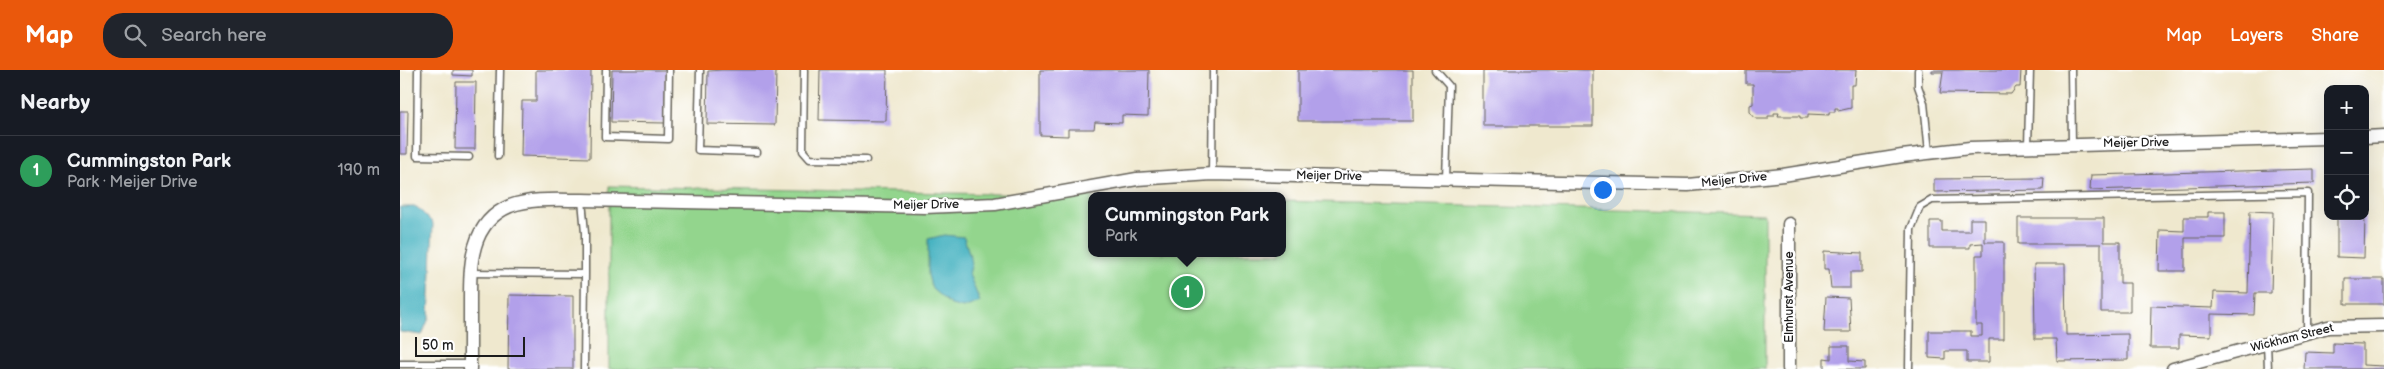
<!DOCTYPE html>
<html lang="en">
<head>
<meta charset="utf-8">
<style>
  :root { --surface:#171b24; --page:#20242c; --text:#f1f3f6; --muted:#9ea1a6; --line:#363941; --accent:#ea580c }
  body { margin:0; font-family:"Balsamiq Sans",sans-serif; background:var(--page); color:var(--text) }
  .controls { position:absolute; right:15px; top:15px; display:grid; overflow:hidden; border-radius:10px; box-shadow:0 5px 20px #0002 }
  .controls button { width:45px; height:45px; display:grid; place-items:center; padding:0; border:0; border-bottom:1px solid var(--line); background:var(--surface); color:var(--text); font:25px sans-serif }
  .scale { position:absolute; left:15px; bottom:12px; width:110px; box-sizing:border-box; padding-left:5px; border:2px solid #1c1c1c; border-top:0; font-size:14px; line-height:18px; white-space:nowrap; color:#1c1c1c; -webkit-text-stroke:4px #fff; paint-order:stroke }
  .you { position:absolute; left:1202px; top:119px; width:18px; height:18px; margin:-12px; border:4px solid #fff; border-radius:50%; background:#1a73e8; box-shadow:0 0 0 8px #1a73e833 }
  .badge { display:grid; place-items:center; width:32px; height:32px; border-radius:50%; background:var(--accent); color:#fff; font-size:16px; font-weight:700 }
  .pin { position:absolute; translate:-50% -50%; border:2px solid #fff; box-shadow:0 1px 5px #0006 }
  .popup { position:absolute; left:688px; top:122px; width:198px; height:65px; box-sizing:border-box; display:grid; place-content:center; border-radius:10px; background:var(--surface); filter:drop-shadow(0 1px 4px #0005); font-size:16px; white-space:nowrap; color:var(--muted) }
  .popup b { font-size:19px; color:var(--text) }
  .popup::after { content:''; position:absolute; left:50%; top:100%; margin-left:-10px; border:10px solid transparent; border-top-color:var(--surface) }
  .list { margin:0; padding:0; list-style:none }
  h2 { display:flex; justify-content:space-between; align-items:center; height:65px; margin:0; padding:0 20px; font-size:21px }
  h2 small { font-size:16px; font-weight:400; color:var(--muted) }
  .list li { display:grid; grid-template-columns:32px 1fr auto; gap:15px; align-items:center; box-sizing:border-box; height:70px; padding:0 20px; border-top:1px solid var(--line) }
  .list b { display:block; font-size:19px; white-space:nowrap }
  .list p { margin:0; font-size:16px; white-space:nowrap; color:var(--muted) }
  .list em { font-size:16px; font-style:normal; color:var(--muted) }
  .icon { flex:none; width:28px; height:28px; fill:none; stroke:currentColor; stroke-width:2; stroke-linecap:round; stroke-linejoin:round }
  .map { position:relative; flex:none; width:1984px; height:299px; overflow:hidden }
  header { display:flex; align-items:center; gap:30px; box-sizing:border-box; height:70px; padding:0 25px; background:var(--accent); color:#fff }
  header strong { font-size:24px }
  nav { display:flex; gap:28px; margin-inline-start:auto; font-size:18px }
  .search { width:350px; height:45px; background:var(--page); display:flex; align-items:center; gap:12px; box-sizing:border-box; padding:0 18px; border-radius:20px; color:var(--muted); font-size:19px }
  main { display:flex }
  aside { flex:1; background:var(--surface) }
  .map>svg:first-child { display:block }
  .green { fill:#93d58d; stroke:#587854 }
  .water { fill:#43b1c0; stroke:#30666e }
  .building { fill:#b2a0ea }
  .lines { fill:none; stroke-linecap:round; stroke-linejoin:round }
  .lane-casing { stroke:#66635a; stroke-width:9 }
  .street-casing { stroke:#66635a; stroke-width:15 }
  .lane { stroke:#fff; stroke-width:6 }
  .street { stroke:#fff; stroke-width:12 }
  .labels { text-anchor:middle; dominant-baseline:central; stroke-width:5; stroke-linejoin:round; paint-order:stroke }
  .street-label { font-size:12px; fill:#1c1c1c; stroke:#fff }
</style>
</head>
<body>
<header>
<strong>Map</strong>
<div class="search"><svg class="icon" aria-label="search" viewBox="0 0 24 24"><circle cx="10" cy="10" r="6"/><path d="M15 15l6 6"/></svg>Search here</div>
<nav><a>Map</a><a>Layers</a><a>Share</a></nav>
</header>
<main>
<aside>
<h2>Nearby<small></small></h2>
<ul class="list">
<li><span class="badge" style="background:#2e9e5b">1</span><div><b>Cummingston Park</b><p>Park · Meijer Drive</p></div><em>190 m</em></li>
</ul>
</aside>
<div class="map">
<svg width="1984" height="299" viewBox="0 0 1984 299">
  <rect width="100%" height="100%" fill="#fff"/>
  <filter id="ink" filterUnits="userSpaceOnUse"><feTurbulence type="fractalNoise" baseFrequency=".02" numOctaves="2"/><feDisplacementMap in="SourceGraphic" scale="10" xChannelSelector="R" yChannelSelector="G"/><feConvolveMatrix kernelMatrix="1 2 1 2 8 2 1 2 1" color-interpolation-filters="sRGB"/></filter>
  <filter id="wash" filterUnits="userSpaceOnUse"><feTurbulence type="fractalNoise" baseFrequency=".0096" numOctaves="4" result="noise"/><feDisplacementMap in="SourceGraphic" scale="20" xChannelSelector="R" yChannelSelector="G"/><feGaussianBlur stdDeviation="1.12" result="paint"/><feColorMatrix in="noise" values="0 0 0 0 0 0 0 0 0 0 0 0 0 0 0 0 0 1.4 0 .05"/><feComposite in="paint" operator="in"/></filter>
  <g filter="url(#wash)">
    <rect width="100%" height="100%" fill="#efe8ce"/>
    <path class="green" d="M209 116 692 126V183H882V131L1365 144V299H209Z"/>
    <path class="water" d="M0 137H17L33 153 29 248 22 265 0 262Z
      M544 165 564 167 572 193 569 204 580 232 563 238 551 235 532 219 528 205V169Z"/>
    <g id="blocks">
      <path class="building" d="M53 0H72V6L53 5Z
        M136 0H191L190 88 121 86 122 31H136Z
        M212 0H266L265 53 211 52Z
        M322 0H376L375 55 307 54 308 1Z
        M420 0H487L486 51 419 50Z
        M640 0H749L748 46 722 45V53L695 52 694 59H668V66L640 65Z
        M898 0H1013V51H898Z
        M1083 0H1193V56H1083Z
        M1346 0H1456L1455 15H1451V38L1438 41V38H1435V42H1429V45L1408 44V48H1400V46H1378L1379 43H1374V46H1368V49H1356L1350 42V35L1353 34V14H1346Z
        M1532 0H1621L1620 17H1616L1611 24 1540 23 1543 2H1532Z
        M56 12H76L75 79H55Z
        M0 41H8L7 84H0Z
        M1914 99V113L1690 120 1691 105Z
        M1644 108 1643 120 1534 122V109Z
        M1850 141 1873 142 1871 223H1855L1854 245 1811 244V266L1779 265V278H1750L1751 236 1813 238 1814 222 1848 223Z
        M1808 142H1825V168H1785V201H1759L1760 160 1784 161V147H1808Z
        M1937 146H1965L1964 188 1937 187Z
        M1618 148H1704V172H1720V213H1730V242H1701V174H1618Z
        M1570 149H1585V172H1604V269H1589V292H1567V281H1545V289L1529 288V261H1571V266H1582V255H1576V185H1583V173L1570 174V178H1530V151H1542V161H1570Z
        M1424 181 1462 183V202H1450V218H1431L1429 199H1424Z
        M1634 194H1665L1666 265 1728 264V290L1657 291 1656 269H1635Z
        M1945 209H1984V234H1945Z
        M109 225 173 226V299H108Z
        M1426 227 1449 228 1451 262H1424Z
        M1933 273 1963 274V295L1984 296V299H1904L1905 282 1933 283Z
        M1431 276H1449V291L1465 292V299H1424V288L1431 289Z"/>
    </g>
  </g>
  <g filter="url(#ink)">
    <use href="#blocks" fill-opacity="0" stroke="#66635a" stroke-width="1"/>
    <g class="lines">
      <defs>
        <path id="lane" d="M18 0 17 86 69 87
          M206 0 205 67 268 69 269 0
          M300 0 298 80 357 82
          M404 0 403 81 410 89 466 90
          M1035 0 1049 16 1046 109
          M1518 0V16L1524 33 1529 82
          M1671 0 1672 74
          M1628 76 1630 0
          M98 86 100 0
          M812 104 813 0
          M70 203 185 204V163L182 130
          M1867 273 1868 299
          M0 294H70
          M184 299 185 204
          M1509 299 1511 159 1520 137 1532 130 1908 123 1907 263"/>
        <path id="street" d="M1965 67 1984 66
          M70 299C70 277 70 256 70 234 70 197 69 153 110 136 132 128 158 130 182 130L525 137 595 134 737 109 812 104 1288 115 1383 105 1502 86 1570 78 1928 68
          M1389 299V154
          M1773 299 1928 257 1984 256"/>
      </defs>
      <use href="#lane" class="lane-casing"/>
      <use href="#street" class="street-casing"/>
      <use href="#lane" class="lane"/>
      <use href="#street" class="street"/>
    </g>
  </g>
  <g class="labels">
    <g class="street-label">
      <text transform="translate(1736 73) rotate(-1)">Meijer Drive</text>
      <text transform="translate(929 106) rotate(1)">Meijer Drive</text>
      <text transform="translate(1334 110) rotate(-6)">Meijer Drive</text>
      <text transform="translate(526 135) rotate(-1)">Meijer Drive</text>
      <text transform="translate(1389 227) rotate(-90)">Elmhurst Avenue</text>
      <text transform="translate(1892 268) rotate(-14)">Wickham Street</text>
    </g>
  </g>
</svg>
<div class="controls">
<button>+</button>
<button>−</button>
<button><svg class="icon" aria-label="locate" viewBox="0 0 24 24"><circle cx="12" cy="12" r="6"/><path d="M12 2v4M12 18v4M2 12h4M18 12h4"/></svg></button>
</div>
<div class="scale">50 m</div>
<div class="you"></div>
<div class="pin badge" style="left:787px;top:222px;background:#2e9e5b">1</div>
<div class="popup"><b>Cummingston Park</b>Park</div>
</div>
</main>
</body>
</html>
